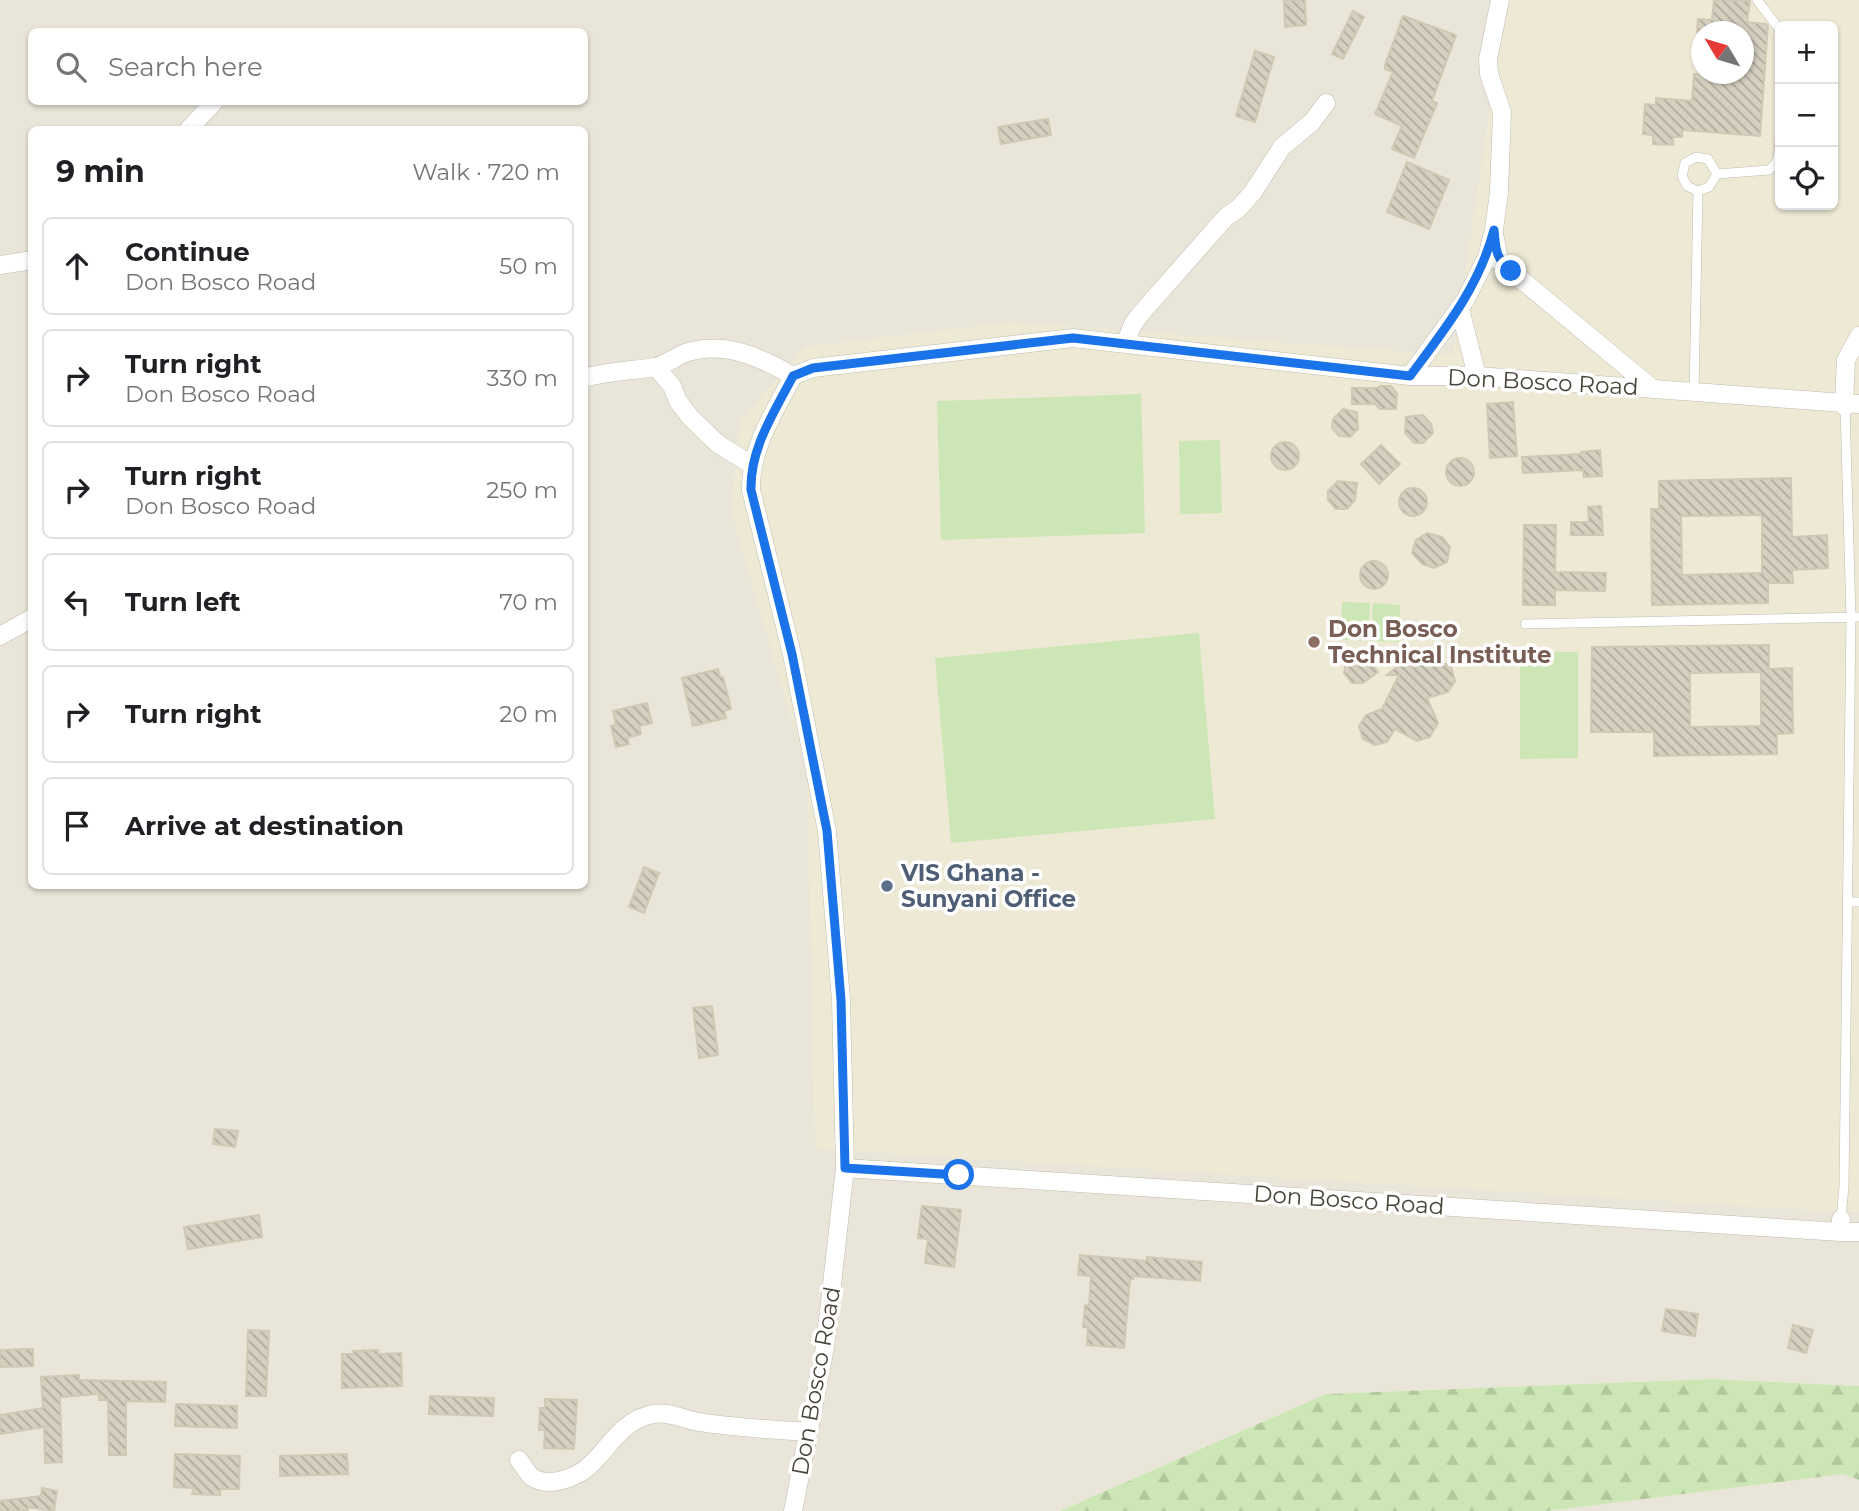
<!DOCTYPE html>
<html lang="en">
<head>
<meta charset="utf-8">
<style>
  :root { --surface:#fff; --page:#f6f6f6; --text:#202124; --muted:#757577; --line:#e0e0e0 }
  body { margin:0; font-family:Montserrat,sans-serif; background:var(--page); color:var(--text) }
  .controls { position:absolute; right:21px; top:21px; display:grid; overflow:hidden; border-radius:10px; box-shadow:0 2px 5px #0004 }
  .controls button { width:63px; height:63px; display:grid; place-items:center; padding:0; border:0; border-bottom:2px solid var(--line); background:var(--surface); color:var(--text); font:35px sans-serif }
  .compass { position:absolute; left:1691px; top:21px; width:63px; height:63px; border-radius:50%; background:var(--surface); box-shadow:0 2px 5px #0004; rotate:308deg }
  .stop { position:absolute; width:21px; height:21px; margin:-16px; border:5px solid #1a73e8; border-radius:50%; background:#fff }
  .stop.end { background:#1a73e8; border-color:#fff; box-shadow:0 2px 7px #0008 }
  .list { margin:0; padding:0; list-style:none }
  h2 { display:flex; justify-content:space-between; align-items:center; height:91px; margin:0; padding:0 28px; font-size:30px }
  h2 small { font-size:23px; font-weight:400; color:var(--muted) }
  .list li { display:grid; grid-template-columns:46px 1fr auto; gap:21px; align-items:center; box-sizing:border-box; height:98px; margin:0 14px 14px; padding:0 14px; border:2px solid var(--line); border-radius:10px }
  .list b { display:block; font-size:26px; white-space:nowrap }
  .list p { margin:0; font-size:23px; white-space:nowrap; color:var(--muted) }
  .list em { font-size:23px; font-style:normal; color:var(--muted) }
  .icon { flex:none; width:38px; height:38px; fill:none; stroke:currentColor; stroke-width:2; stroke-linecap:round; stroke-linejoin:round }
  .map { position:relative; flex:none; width:1859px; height:1511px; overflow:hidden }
  .search { position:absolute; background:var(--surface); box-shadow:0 2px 5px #0004; left:28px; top:28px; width:560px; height:77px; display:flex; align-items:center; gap:18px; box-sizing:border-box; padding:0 24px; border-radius:10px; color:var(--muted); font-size:26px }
  .panel { position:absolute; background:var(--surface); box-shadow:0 2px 5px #0004; left:28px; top:126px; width:560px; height:763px; border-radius:10px }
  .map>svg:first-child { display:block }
  .residential { fill:#e9e5d9; fill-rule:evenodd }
  .education { fill:#ede9d5; fill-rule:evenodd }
  .forest { fill:url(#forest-firs) }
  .pitch { fill:#cce7b5 }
  .building { fill:url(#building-back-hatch); stroke:#d1c8b4; stroke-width:2; fill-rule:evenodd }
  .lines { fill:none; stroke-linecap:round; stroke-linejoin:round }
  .service-casing { stroke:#c0bcad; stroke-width:10 }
  .minor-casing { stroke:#c0bcad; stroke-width:19 }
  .service { stroke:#fff; stroke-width:9 }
  .minor { stroke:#fff; stroke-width:18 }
  .route { stroke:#1a73e8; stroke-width:9 }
  .education-dot { fill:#8d6e63; stroke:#fff; stroke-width:2.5 }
  .service-dot { fill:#5c6f8a; stroke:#fff; stroke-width:2.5 }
  .labels { text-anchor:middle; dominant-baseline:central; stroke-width:7; stroke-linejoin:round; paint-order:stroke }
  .street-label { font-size:23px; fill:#494439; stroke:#fff }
  .education-label { font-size:23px; font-weight:bold; fill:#785e54; stroke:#fff; text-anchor:start }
  .service-label { font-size:23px; font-weight:bold; fill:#4e5e75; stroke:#fff; text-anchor:start }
</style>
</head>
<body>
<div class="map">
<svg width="1859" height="1511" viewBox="0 0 1859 1511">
  <defs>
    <pattern id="forest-firs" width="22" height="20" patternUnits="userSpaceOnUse" patternTransform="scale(1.75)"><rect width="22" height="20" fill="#cce7b5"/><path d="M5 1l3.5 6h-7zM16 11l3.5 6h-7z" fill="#b1c79c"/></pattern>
    <pattern id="building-back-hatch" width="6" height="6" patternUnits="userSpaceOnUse" patternTransform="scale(1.75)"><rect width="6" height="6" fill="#d6d0c0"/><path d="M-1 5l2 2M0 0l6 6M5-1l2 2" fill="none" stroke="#b0aa9d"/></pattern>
  </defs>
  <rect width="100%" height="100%" fill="#f5f3eb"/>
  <path class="residential" d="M0 0H1859V1386L1711 1379 1326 1394 1060 1511H0ZM1780 26H1833V205H1780ZM32 32H584V102H32ZM1702 32H1744V74H1702ZM32 130H584V886H32Z
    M1843 1474 1859 1480V1511H1547Z"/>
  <path class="education" d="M1506 0H1859V1213L815 1149 807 773 731 512 740 421 805 347 1009 322 1453 355ZM1780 26H1833V205H1780ZM1702 32H1744V74H1702Z"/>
  <path class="forest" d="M1711 1379 1859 1386V1480L1843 1474 1547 1511H1060L1326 1394Z"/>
  <path class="pitch" d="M1141 394 1145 533 941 540 937 401Z
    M1220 440 1222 513 1180 514 1179 441Z
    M1342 602 1370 603 1368 641 1341 640Z
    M1373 603 1400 605 1399 642 1371 641Z
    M1199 633 1215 819 951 843 935 658Z
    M1520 652H1578V758L1520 759Z"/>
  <path class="building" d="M1284 0H1305L1306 25 1285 27Z
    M1714 0 1750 1 1747 22 1766 24 1768 26 1760 136 1682 130V137H1673V145L1653 144V135L1643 134 1645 104 1656 105V98L1692 101 1694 74H1744V32H1697L1698 19 1712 20Z
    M1353 11 1364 17 1343 59 1332 54Z
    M1403 16 1456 35 1432 101 1437 103 1414 158 1392 149 1402 126 1375 114 1393 72 1385 69V65Z
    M1255 51 1274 57 1255 122 1236 116Z
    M1048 119 1051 135 1001 144 998 127Z
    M1407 162 1449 180 1429 229 1387 212Z
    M1380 386H1391L1397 393 1396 409H1380L1375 404H1352V388H1378Z
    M1513 402 1517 456 1490 458 1487 404Z
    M1343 409 1357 412 1358 429 1350 437 1339 436 1332 428 1333 419Z
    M1423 415 1431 424 1433 433 1423 443H1414L1405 433 1406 417Z
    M1271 456a14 14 0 1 1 28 0a14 14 0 1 1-28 0Z
    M1381 445 1400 464 1379 484 1361 464Z
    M1600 450 1602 476 1584 477 1583 470 1523 473 1522 457 1581 454V452Z
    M1446 472a14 14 0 1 1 28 0a14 14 0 1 1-28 0Z
    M1791 478 1792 537 1827 535 1828 568 1792 570 1793 583H1768V603L1652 605 1651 509H1659V481ZM1762 515V573L1682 575 1681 516Z
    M1338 481 1357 483 1355 500 1347 509H1336L1328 500V491Z
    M1399 502a14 14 0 1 1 28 0a14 14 0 1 1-28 0Z
    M1601 506 1603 535H1571V522H1589L1588 507Z
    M1524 525H1556L1555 572 1606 573 1605 591 1555 590V605H1523Z
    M1427 533 1442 537 1450 547 1447 562 1434 568 1422 564 1412 553 1416 540Z
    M1360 575a14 14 0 1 1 28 0a14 14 0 1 1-28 0Z
    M1769 645V669L1792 668 1793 733 1777 734V754L1654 756V732H1591L1592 647ZM1761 672V726L1690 727V673Z
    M1356 655 1366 657 1378 672 1363 683H1352L1344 673 1346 662Z
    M1417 660 1433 663 1440 661 1451 667 1455 681 1448 692 1427 698 1438 723 1430 737 1417 741 1395 729 1387 742 1375 745 1363 739 1359 726 1366 715 1382 709 1399 675H1387L1403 662 1416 668Z
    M718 669 720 677H723L731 709 724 711 726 718 693 726 682 678Z
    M647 703 652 723 639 726 641 734 627 738 629 744 616 747 611 726 616 725 613 711Z
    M644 867 659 873 644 913 629 907Z
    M712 1006 718 1055 699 1058 693 1008Z
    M215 1129 238 1131 235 1147 213 1144Z
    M922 1206 961 1210 954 1267 925 1263 928 1239 918 1238Z
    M259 1215 262 1237 188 1249 184 1227Z
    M1080 1255 1147 1261V1257L1202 1262 1200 1281 1134 1276 1133 1279H1130L1124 1348 1087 1345 1088 1328 1083 1327 1085 1305 1089 1306 1091 1276 1078 1275Z
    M1666 1309 1698 1314 1695 1336 1662 1331Z
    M1793 1325 1813 1330 1806 1353 1788 1348Z
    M248 1330 269 1331 266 1396H246Z
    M33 1349V1366L0 1367V1350Z
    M378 1350V1354L401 1353 402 1386 342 1388V1354H354L353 1351Z
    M79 1375V1380L166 1382 165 1402 126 1401V1455H109L108 1400H99V1394L60 1397 62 1462 45 1463 44 1427 0 1434V1415L43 1408 41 1377Z
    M430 1396 494 1398 493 1416 429 1414Z
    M545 1399 577 1400 574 1449 544 1448 545 1430H539L540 1408H545Z
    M176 1404 237 1406V1428L175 1426Z
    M175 1454 240 1456 239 1489H220V1495L192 1494 194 1488 174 1487Z
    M347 1454 348 1474 280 1476V1456Z
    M42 1488 57 1491 54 1511 28 1507V1511H0V1501L41 1496Z"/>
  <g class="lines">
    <defs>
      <path id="service" d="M1757 0 1780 30
        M1717 174 1769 170C1780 162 1779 152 1780 139
        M1694 392 1698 191 1709 187 1717 174 1708 159 1696 157 1685 163 1682 176 1687 186 1698 191
        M1525 624 1859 617
        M1848 902H1859
        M1841 1219 1844 1186 1851 617 1845 407"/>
      <path id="minor" d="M188 130 214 102
        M1495 238 1499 261 1653 389
        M0 265 32 260
        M1460 309 1477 376
        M1859 336 1846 360 1844 403 1859 404
        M1125 344 1133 324 1143 311 1226 217 1239 208 1253 192 1282 147 1312 122 1326 103
        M656 367 672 386 678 401 690 417 718 444 752 465
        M1410 376 1466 299 1487 257 1494 230 1499 192 1502 112 1489 74 1488 59 1500 0
        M584 378C608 371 631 371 655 367 665 365 675 357 685 353 724 340 760 357 793 376
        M0 636 32 618
        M845 1168 1840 1232 1841 1219
        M1840 1232H1859
        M519 1460C523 1465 527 1473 532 1477 546 1487 569 1480 583 1471 607 1454 618 1421 653 1414 669 1411 685 1420 700 1422 735 1428 772 1429 807 1432
        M793 1511 825 1347 845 1168 841 1000 827 831 792 654 751 490C750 448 774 413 793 376L813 368 1073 338 1410 376H1477L1844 403 1845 407"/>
    </defs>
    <use href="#service" class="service-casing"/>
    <use href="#minor" class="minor-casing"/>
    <use href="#service" class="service"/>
    <use href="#minor" class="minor"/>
  </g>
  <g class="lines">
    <path class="route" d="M959 1175 845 1168 841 1000 827 831 792 654 751 490C750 448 774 413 793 376L813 368 1073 338 1410 376C1445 329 1479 287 1494 230 1496 250 1495 257 1511 271"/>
  </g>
  <circle class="education-dot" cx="1314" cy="642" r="7"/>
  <circle class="service-dot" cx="887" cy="886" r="7"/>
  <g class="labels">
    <g class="street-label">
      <text transform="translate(1543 382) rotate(3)">Don Bosco Road</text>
      <text transform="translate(1349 1200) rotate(4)">Don Bosco Road</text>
      <text transform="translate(816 1381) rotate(-80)">Don Bosco Road</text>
    </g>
    <g class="education-label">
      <text x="1328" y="629">Don Bosco<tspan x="1328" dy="26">Technical Institute</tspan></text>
    </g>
    <g class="service-label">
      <text x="901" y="873">VIS Ghana -<tspan x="901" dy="26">Sunyani Office</tspan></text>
    </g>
  </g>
</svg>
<div class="controls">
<button>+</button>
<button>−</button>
<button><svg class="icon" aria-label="locate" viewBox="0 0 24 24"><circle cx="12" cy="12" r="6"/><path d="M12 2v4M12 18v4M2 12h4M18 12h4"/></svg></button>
</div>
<svg class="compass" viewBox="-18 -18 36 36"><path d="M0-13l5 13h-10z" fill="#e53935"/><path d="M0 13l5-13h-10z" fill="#757577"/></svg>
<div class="stop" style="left:959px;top:1175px"></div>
<div class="stop end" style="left:1511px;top:271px"></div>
<div class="search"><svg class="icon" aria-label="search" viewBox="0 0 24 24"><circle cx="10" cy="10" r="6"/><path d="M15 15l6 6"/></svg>Search here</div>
<section class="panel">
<h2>9 min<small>Walk · 720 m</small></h2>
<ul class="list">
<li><svg class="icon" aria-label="ahead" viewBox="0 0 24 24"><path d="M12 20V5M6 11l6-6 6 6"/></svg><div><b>Continue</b><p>Don Bosco Road</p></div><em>50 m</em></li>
<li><svg class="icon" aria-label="right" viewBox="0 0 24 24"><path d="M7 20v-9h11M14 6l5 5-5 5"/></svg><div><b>Turn right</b><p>Don Bosco Road</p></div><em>330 m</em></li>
<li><svg class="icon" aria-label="right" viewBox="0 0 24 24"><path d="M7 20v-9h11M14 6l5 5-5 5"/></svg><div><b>Turn right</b><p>Don Bosco Road</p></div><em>250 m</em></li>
<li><svg class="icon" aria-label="left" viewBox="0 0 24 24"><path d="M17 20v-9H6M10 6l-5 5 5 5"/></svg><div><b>Turn left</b></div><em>70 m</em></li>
<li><svg class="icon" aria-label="right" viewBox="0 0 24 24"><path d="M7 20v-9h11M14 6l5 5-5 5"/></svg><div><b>Turn right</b></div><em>20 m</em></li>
<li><svg class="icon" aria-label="arrive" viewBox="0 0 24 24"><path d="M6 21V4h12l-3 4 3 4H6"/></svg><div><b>Arrive at destination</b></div></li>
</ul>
</section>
</div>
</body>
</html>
